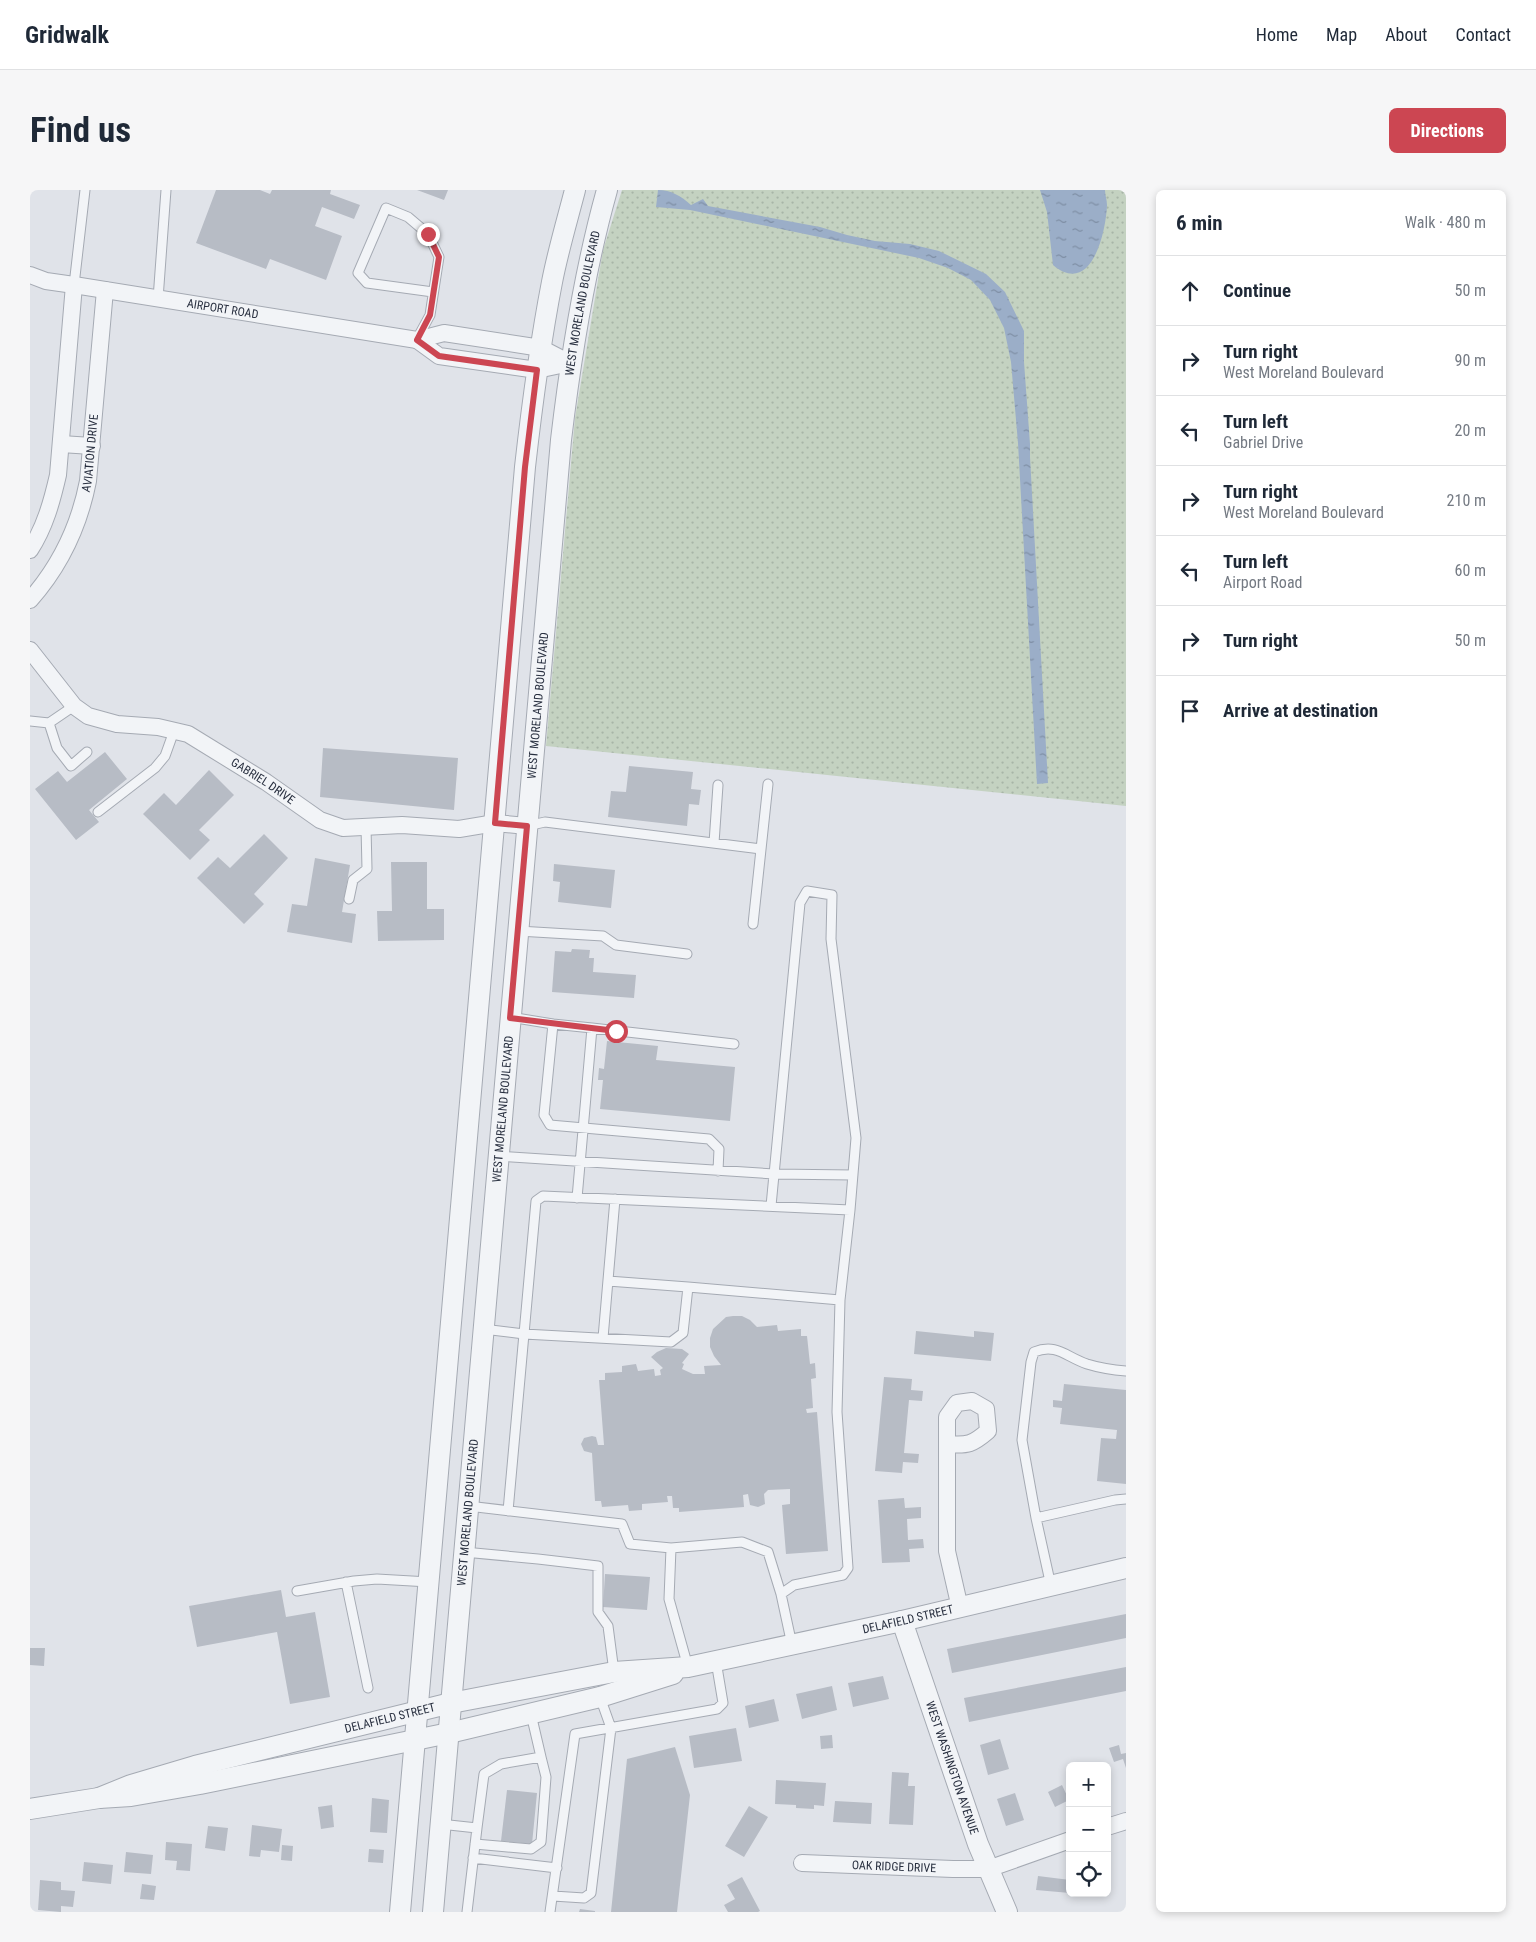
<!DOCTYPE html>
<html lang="en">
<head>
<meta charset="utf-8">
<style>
  :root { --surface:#fff; --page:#f6f6f7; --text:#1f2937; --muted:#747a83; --line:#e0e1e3; --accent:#cc4652 }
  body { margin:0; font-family:"Roboto Condensed",sans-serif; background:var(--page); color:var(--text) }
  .controls { position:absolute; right:15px; bottom:15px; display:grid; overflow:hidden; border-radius:8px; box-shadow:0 2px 8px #0003 }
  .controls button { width:45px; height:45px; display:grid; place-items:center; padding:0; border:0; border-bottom:1px solid var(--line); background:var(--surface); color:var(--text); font:25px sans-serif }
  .stop { position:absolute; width:15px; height:15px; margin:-11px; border:4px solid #cc4652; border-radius:50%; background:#fff }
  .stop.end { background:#cc4652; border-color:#fff; box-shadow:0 1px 5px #0008 }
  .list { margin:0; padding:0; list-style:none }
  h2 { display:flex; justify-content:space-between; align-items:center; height:65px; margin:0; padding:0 20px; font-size:21px }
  h2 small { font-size:16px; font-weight:400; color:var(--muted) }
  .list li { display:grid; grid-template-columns:32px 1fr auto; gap:15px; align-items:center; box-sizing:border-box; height:70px; padding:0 20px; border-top:1px solid var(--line) }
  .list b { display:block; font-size:19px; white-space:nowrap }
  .list p { margin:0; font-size:16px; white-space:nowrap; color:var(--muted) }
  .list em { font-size:16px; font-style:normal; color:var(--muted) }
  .icon { flex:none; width:28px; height:28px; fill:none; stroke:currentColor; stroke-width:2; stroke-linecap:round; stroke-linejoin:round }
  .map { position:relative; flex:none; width:1096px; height:1722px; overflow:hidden; border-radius:8px }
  header { display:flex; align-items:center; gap:30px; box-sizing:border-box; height:70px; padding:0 25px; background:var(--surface); border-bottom:1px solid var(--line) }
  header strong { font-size:24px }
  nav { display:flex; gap:28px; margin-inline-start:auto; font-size:18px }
  .intro { display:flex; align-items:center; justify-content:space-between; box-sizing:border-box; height:120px; padding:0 30px }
  h1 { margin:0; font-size:35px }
  .button { padding:12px 22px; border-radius:8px; background:var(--accent); color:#fff; font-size:18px; font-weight:700 }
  main { display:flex; gap:30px; padding:0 30px }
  aside { flex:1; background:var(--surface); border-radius:8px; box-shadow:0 2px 8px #0003 }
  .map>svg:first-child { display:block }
  .grass { fill:url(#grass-dots) }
  .water { fill:url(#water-ripples) }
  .building { fill:#b7bcc5 }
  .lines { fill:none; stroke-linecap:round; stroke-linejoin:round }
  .service-casing { stroke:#a5aab3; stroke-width:11 }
  .minor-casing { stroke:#a5aab3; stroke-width:18 }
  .tertiary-casing { stroke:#a5aab3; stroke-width:22 }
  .service { stroke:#f2f4f7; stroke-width:9 }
  .minor { stroke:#f2f4f7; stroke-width:16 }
  .tertiary { stroke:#f2f4f7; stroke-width:20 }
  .route { stroke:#cc4652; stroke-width:6 }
  .labels { text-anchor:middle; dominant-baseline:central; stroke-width:4.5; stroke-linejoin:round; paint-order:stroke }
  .street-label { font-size:12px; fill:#293040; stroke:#eff2f6 }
</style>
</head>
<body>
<header>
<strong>Gridwalk</strong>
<nav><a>Home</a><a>Map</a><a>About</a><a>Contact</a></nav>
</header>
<div class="intro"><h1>Find us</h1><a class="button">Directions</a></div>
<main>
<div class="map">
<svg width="1096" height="1722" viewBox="0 0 1096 1722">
  <defs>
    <pattern id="grass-dots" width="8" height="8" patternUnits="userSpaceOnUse" patternTransform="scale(1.25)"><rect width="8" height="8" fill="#c4d2c1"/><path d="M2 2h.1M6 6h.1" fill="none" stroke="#a8b5a7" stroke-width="1.8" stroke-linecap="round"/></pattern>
    <pattern id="water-ripples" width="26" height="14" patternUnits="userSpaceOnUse" patternTransform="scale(1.25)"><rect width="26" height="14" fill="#9baec8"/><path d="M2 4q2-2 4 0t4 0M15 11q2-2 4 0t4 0" fill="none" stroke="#7e8ea4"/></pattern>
  </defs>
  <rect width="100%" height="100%" fill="#e0e3e9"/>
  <path class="grass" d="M592 0H1096V616L516 556 545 228 573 60Z"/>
  <path class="water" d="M628 0C641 0 651 6 661 15L673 9 678 16 790 37 817 45 845 51 880 54 909 61 956 84 975 102 994 141V172L1000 254V267L1018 593 1007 594 988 253 981 172 974 138 960 110 941 90 918 78 889 68 660 20 626 17Z
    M1010 0H1075C1075 5 1077 10 1077 15 1076 43 1061 107 1023 75L1017 22Z"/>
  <path class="building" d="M186 0H230L240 4 242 0H301L300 4 330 15 324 29 292 17 285 36 312 46 296 90 240 69 236 79 166 53Z
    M387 0H418L414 10Z
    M293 558 428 568 424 620 290 607Z
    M75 562 97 589 59 620 69 632 46 650 5 599 28 581 37 592Z
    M599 576 663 582 661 599 671 600 669 615 659 614 657 636 578 627 581 601 596 602Z
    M179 580 204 605 169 640 180 650 160 670 113 624 134 603 146 615Z
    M234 644 258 668 224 704 234 714 214 734 167 688 188 667 200 678Z
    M285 668 320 675 312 722 326 724 322 753 257 742 262 714 277 716Z
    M361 672H397V719H414V750L348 751 347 721H362Z
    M524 674 585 680 581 718 528 712 530 692 523 691Z
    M542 759 560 760 559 768H564L563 782 606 785 604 808 522 802 525 761 541 762Z
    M577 851 628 856 626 870 705 877 700 931 570 919 573 890H568L569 878 574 879Z
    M703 1126H712L720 1130 727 1137 747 1135 748 1141 771 1139V1146H777L780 1174 785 1173 786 1188 781 1189 783 1218 776 1219 777 1223 787 1222 798 1361 756 1364 752 1315 760 1314V1299L738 1300 734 1304 735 1314 728 1317 720 1315 718 1304 713 1305 714 1317 649 1322V1318H643L642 1306H637L638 1312 612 1314V1320L599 1321 598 1315 572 1317 571 1311H565L562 1263 554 1261 551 1254 554 1248 562 1246 566 1247 568 1255H574L569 1190H575V1183L592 1182V1176L606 1174 608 1181 624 1179 625 1186 631 1185 630 1180 633 1178 621 1167 627 1162 636 1158 652 1159 659 1164 652 1173 654 1174 652 1179 663 1184H675L674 1176 691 1175 684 1166 680 1157V1148L683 1139 696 1127Z
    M886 1141 944 1147V1141L964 1143 961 1171 884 1164Z
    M854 1187 882 1189 881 1200 893 1201 892 1211 879 1210 874 1263 889 1264 888 1273 873 1272 872 1283 845 1281Z
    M1034 1194 1096 1200V1294L1067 1291 1071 1248 1086 1249 1087 1240 1030 1234 1032 1218 1023 1217V1210L1032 1211Z
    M874 1308 875 1318 891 1317V1328L877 1329 878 1350 893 1349 894 1358 879 1359 880 1372 852 1373 848 1310Z
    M575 1384 620 1387 617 1420 573 1417Z
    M251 1400 256 1427 285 1422 300 1507 260 1514 247 1442 167 1457 159 1416Z
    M1096 1424V1448L922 1483 917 1459Z
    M0 1458H15L14 1476 0 1475Z
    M1096 1477V1501L939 1532 934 1508Z
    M853 1486 859 1509 823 1517 818 1493Z
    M802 1496 807 1520 772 1529 766 1504Z
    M744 1509 749 1531 719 1538 715 1516Z
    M706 1538 712 1571 664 1578 659 1546Z
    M802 1545 803 1558 791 1559 790 1546Z
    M970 1549 979 1579 958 1585 950 1555Z
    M1089 1555 1091 1564 1096 1563V1578L1093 1569 1084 1572 1079 1558Z
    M645 1557 660 1605 647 1722H581L597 1569Z
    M862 1582 879 1583 878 1596H885L883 1635 859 1634Z
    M746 1590 796 1593 794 1616 784 1615V1619L766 1618V1615L745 1614Z
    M1032 1595 1039 1610 1025 1617 1018 1602Z
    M477 1600 507 1603 502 1654 471 1651Z
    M985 1603 994 1630 976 1636 967 1609Z
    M342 1608 359 1610 357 1643 340 1642Z
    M805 1611 842 1613 841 1634 803 1632Z
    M302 1615 304 1637 291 1639 288 1617Z
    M719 1616 738 1627 714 1667 695 1656Z
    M222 1635 252 1639 249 1662 231 1660 230 1667 219 1666Z
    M178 1636 198 1638 195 1661 175 1658Z
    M136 1652 162 1654 160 1681 146 1680 147 1671 135 1670Z
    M252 1655 263 1656 262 1671 251 1670Z
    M339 1659 354 1660 353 1673 338 1672Z
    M96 1662 123 1665 121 1684 94 1682Z
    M54 1672 83 1675 81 1694 52 1691Z
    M1008 1686 1040 1690V1703L1006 1700Z
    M712 1687 730 1721 728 1722H698L694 1715 705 1709 697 1695Z
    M10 1690 31 1692V1700L45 1701 43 1717 31 1716V1722L8 1720Z
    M112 1694 126 1696 124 1710 110 1709Z
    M550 1719 565 1721V1722H549Z"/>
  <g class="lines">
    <defs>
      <path id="service" d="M44 95 55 0
        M128 109 136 0
        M387 149 400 125 409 67 398 44 378 27 356 18 328 83 337 93 403 102
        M0 531 19 533 44 516
        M19 533 27 558 41 576 57 562
        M68 622 125 578 135 566 144 541
        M497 636 515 632 731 659
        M684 653 688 595
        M319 709 323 690 337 679 336 637
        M723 734 738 594
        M488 741 573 746 586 755 657 764
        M480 827 523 834 514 925 520 935 679 949 689 959 688 981
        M523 834 562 838 547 1008
        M562 838 704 854
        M468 966 744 984 823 985
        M578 1091 658 1097
        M453 1139 494 1144 641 1152 653 1143 658 1097 810 1110
        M573 1148 585 1009
        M1096 1181C1082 1180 1070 1178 1057 1174 1036 1167 1027 1153 1004 1162L1001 1172 992 1250 1006 1328 1085 1310 1096 1309
        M438 1316 592 1334 600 1354 641 1358 639 1409 658 1477
        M478 1321 506 1011 513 1006 820 1020 826 948 801 749 802 705 777 701 770 713 741 1016
        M1006 1328 1021 1396
        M641 1358 712 1352 738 1362 751 1404 762 1455
        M434 1362 508 1369 568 1376V1422L578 1436 584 1482
        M316 1392 338 1498
        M267 1401 324 1391 347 1389 399 1392
        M751 1404 764 1395 813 1385 818 1378 807 1222 810 1110 820 1020
        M410 1634 447 1638 454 1584 471 1574 511 1567 501 1524
        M445 1654 501 1659 511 1652 516 1587 511 1567
        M443 1668 527 1678
        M523 1706 554 1708 561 1703 581 1538 570 1507
        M437 1722 447 1638
        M520 1722 545 1544 687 1519 693 1513 686 1471"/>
      <g id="minor">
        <path id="s1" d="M0 85 16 91 44 95 387 150 414 143 511 158 540 173"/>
        <path d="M387 150 409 166 507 180 540 173"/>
        <path d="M31 254 62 256"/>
        <path d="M0 360C15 337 22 311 28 285L44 95"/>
        <path id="s2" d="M0 410C31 375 49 337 58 291L75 100"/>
        <path id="s3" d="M0 460 44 516 58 526 87 534 128 537 158 544 236 592 290 630 313 638 372 635 429 639 465 633 497 636"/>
        <path d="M917 1254C938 1256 943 1254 958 1241L956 1219 942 1211 927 1213 917 1227V1361L930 1418"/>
        <path d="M1077 1637 1096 1631"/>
        <path id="s4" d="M772 1673 923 1679H958L1040 1650"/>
      </g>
      <g id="tertiary">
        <path id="s5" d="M872 1431 948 1654 977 1722"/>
        <path id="s6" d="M69 1608 101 1595 165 1576 421 1513 584 1482 658 1477 686 1471 872 1431 1096 1378"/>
        <path d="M0 1619 69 1608 101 1606 170 1594 419 1543 570 1507 643 1484"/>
        <path d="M370 1722 495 277C502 215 510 154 522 92 528 61 537 31 545 0"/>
        <path id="s7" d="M403 1722 531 250C541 165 554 82 577 0"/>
      </g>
    </defs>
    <use href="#service" class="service-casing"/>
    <use href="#minor" class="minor-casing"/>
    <use href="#tertiary" class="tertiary-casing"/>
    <use href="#service" class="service"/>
    <use href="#minor" class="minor"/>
    <use href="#tertiary" class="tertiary"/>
  </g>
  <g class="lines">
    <path class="route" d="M398 44 409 67 400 125 387 150 409 166 507 180 495 277 465 633 497 636 480 828 586 841"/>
  </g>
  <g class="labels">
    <g class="street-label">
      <text stroke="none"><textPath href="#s7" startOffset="1616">WEST MORELAND BOULEVARD</textPath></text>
      <text stroke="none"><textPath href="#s1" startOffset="196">AIRPORT ROAD</textPath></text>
      <text stroke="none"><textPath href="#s2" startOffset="162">AVIATION DRIVE</textPath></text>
      <text stroke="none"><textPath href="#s7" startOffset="1211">WEST MORELAND BOULEVARD</textPath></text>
      <text stroke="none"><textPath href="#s3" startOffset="279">GABRIEL DRIVE</textPath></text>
      <text stroke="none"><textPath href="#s7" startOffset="806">WEST MORELAND BOULEVARD</textPath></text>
      <text stroke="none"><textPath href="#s7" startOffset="401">WEST MORELAND BOULEVARD</textPath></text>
      <text stroke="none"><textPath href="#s6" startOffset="830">DELAFIELD STREET</textPath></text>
      <text stroke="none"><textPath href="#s6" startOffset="302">DELAFIELD STREET</textPath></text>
      <text stroke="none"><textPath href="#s5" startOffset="155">WEST WASHINGTON AVENUE</textPath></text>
      <text stroke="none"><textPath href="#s4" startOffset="92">OAK RIDGE DRIVE</textPath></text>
    </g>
  </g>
</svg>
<div class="controls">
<button>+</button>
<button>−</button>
<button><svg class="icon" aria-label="locate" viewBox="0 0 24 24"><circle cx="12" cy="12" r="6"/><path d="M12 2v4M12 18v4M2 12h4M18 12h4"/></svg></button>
</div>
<div class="stop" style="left:586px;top:841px"></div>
<div class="stop end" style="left:398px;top:44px"></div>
</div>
<aside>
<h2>6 min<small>Walk · 480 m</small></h2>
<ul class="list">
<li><svg class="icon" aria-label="ahead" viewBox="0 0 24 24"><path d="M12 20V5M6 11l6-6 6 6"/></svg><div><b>Continue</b></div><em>50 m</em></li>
<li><svg class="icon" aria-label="right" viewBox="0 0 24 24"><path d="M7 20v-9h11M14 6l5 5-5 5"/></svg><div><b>Turn right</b><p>West Moreland Boulevard</p></div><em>90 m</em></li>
<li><svg class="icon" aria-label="left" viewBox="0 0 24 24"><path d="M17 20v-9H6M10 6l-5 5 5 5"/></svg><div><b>Turn left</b><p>Gabriel Drive</p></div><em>20 m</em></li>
<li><svg class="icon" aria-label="right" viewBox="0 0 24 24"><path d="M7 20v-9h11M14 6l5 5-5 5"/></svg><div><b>Turn right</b><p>West Moreland Boulevard</p></div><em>210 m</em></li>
<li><svg class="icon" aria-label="left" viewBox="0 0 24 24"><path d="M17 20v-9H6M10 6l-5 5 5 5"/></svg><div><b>Turn left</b><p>Airport Road</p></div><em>60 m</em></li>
<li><svg class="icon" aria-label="right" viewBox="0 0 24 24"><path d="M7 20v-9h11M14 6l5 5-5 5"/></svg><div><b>Turn right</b></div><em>50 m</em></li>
<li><svg class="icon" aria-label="arrive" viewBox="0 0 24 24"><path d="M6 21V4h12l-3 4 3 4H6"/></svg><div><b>Arrive at destination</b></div></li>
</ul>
</aside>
</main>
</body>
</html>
